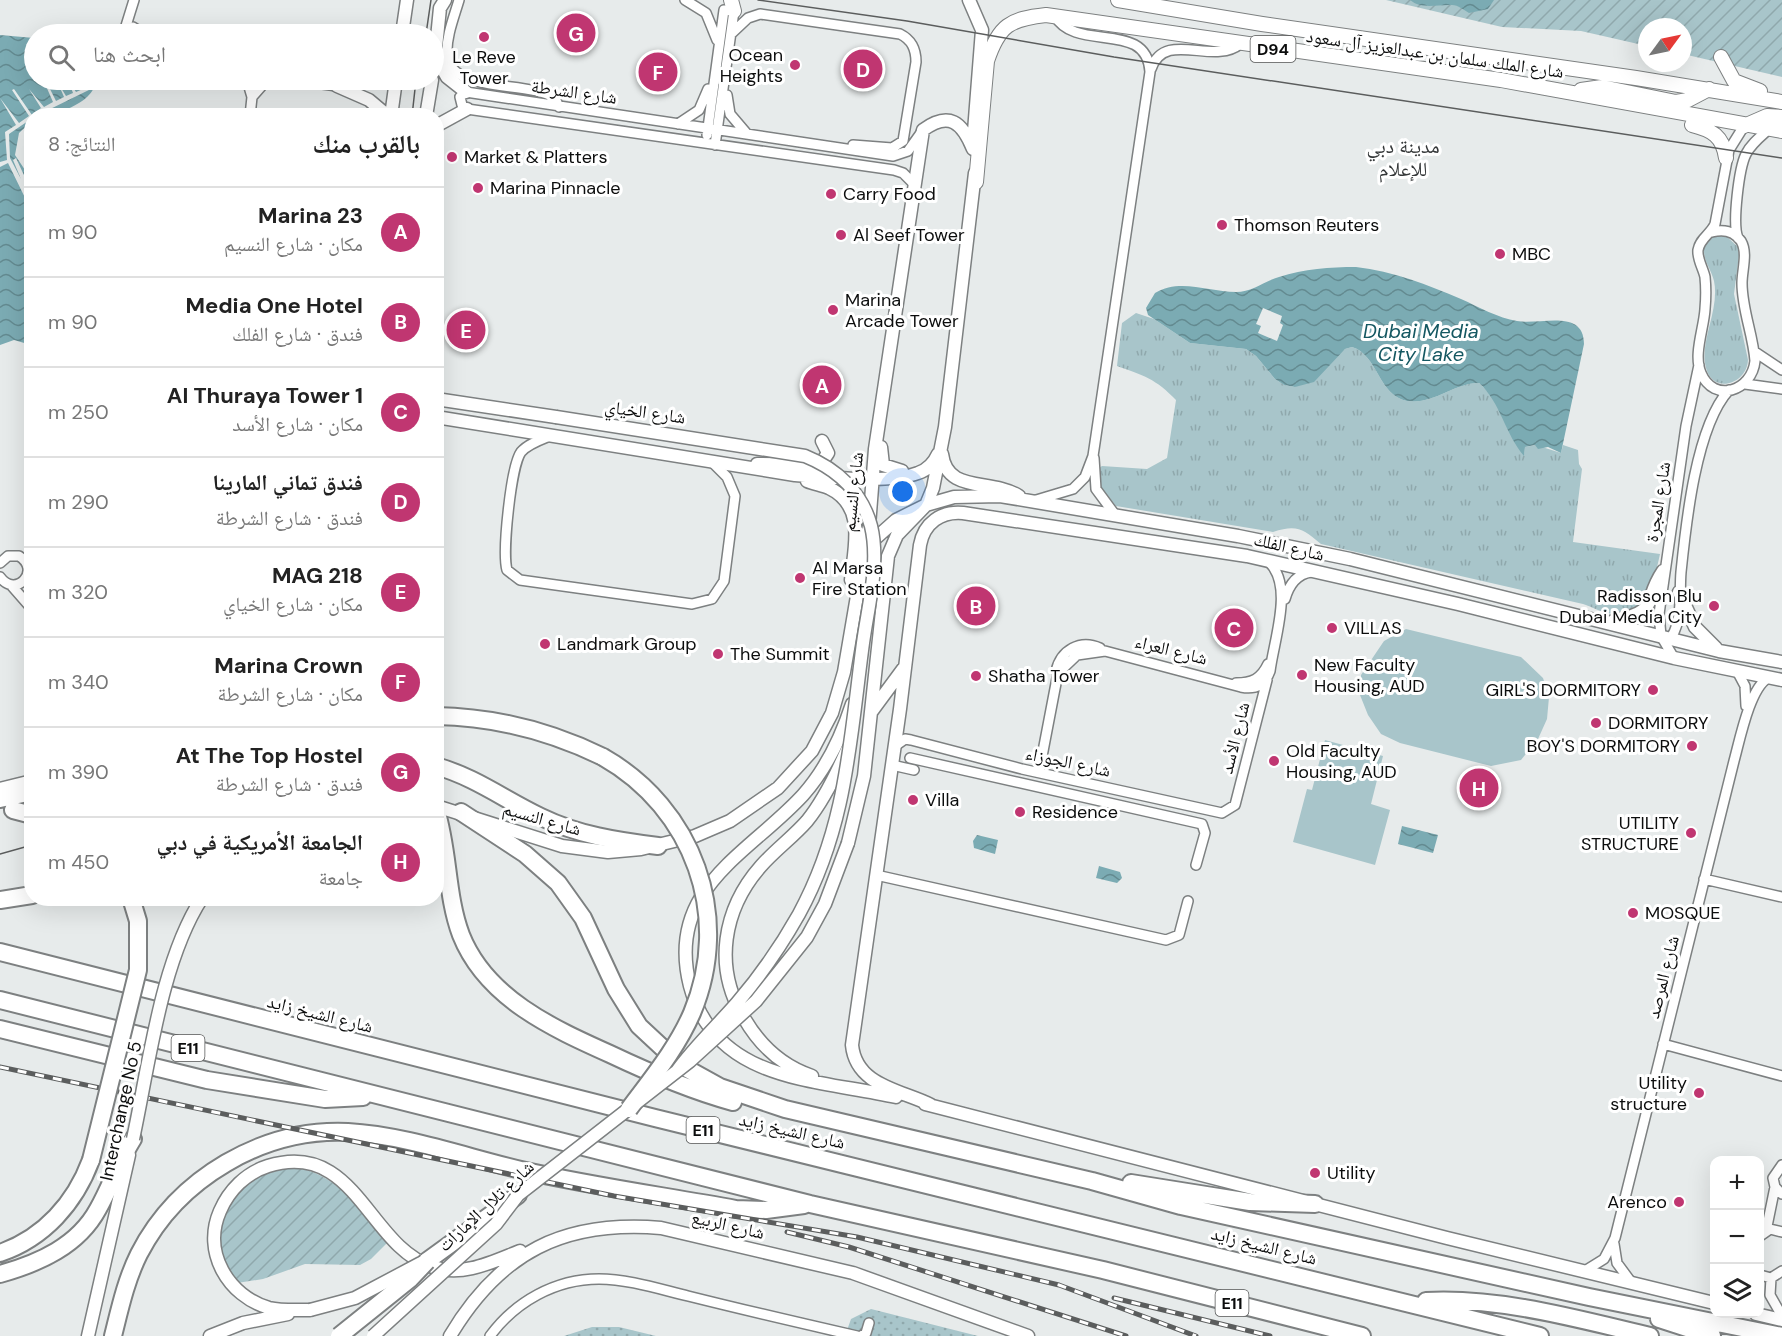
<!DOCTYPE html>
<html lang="ar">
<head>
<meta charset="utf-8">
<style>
  :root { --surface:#fff; --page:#f6f6f6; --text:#222; --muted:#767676; --line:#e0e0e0; --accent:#c03671 }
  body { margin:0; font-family:"DM Sans","Noto Naskh Arabic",sans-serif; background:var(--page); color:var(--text); direction:rtl }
  .controls { position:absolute; right:18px; bottom:18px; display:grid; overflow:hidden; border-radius:12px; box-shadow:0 6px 24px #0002 }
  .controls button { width:54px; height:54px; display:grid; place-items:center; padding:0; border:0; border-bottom:2px solid var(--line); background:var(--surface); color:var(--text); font:30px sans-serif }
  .compass { position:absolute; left:1638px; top:18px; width:54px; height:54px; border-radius:50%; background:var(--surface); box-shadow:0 6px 24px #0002; rotate:57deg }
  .you { position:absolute; left:903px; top:492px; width:21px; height:21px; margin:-15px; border:4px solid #fff; border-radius:50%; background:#1a73e8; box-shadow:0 0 0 9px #1a73e833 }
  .badge { display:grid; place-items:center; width:39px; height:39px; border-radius:50%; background:var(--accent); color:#fff; font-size:20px; font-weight:700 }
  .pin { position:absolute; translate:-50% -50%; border:3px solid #fff; box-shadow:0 2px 6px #0006 }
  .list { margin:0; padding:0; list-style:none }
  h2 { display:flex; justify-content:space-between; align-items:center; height:78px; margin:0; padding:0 24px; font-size:26px }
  h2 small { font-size:20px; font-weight:400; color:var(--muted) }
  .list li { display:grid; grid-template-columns:39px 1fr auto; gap:18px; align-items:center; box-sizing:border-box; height:90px; padding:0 24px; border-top:2px solid var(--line) }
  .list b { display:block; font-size:22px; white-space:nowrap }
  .list p { margin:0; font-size:20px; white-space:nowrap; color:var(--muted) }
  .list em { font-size:20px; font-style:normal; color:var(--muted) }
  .icon { flex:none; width:33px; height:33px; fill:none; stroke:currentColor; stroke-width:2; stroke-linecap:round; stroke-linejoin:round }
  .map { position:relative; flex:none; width:1782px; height:1336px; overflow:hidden; direction:ltr }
  .search { position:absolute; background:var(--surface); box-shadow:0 6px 24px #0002; left:24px; top:24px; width:420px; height:66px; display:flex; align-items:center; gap:15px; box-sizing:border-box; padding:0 21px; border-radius:33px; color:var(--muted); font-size:22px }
  .panel { position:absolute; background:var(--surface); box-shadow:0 6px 24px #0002; left:24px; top:108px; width:420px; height:798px; border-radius:24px; direction:rtl }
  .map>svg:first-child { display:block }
  .grass { fill:url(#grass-dots) }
  .park { fill:url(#park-tufts) }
  .garden { fill:url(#garden-furrows) }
  .pitch { fill:#a8c5ca }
  .water { fill:url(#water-waves) }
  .pier { fill:#e7ebeb }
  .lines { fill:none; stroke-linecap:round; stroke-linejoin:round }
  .street-casing { stroke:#7d8081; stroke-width:12 }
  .secondary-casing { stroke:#7d8081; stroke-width:15 }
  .primary-casing { stroke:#7d8081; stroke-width:16 }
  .highway-casing { stroke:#7d8081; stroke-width:20 }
  .street { stroke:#fff; stroke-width:9 }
  .secondary { stroke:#fff; stroke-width:12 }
  .primary { stroke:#fff; stroke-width:14 }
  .highway { stroke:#fff; stroke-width:16 }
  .tram { stroke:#5b5d5d; stroke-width:1.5 }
  .rail-casing { stroke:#5b5d5d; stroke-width:5 }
  .rail { stroke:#fff; stroke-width:3; stroke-dasharray:9; stroke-linecap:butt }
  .secondary-bridge-casing { stroke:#7d8081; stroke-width:15; stroke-linecap:butt }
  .highway-bridge-casing { stroke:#7d8081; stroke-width:20; stroke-linecap:butt }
  .secondary-bridge { stroke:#fff; stroke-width:12 }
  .highway-bridge { stroke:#fff; stroke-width:16 }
  .poi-dot { fill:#c03671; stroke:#fff; stroke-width:2 }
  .labels { text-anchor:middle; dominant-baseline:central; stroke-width:6; stroke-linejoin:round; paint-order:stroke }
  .shield { fill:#fff; stroke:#555656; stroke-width:1.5 }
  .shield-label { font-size:16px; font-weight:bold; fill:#0c0d0d }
  .street-label { font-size:18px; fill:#0c0d0d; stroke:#fff }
  .poi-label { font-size:18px; fill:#0c0d0d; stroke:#fff; text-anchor:start }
  .neighbourhood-label { font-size:20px; fill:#343738; stroke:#fff }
  .water-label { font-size:20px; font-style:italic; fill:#145761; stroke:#fff }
</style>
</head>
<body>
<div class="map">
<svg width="1782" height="1336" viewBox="0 0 1782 1336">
  <defs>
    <pattern id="grass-dots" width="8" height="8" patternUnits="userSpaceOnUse" patternTransform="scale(1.5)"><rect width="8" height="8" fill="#a8c5ca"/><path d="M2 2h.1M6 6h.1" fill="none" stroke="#8fa8ac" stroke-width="1.8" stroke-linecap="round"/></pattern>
    <pattern id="park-tufts" width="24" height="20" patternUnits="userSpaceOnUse" patternTransform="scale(1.5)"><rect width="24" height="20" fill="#a8c5ca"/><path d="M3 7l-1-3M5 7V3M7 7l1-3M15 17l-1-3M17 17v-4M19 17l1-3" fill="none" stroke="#8fa8ac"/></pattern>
    <pattern id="garden-furrows" width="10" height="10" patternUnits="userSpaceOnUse" patternTransform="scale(1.5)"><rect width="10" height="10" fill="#a8c5ca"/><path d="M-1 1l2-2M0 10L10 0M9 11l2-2" fill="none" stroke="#8fa8ac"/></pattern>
    <pattern id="water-waves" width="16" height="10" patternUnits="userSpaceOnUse" patternTransform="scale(1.5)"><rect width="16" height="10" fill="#7babb3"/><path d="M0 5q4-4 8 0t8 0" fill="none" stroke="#638a90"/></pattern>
  </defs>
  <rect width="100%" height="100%" fill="#e7ebeb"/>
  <path class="grass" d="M871 1309 978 1336H845L851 1319Z
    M592 1327H619L656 1336H564Z"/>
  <path class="park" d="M1719 234 1725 235 1738 247 1739 255 1734 294 1748 360C1747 384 1713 395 1706 368 1699 341 1720 310 1714 281 1711 268 1703 262 1704 247L1713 237Z
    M1136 313 1154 319 1190 343 1246 349 1256 356 1275 379 1284 385 1295 387 1345 349 1352 347C1378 355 1378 395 1407 401 1433 405 1454 383 1479 383L1495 399 1524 455 1525 447 1536 445 1561 453 1563 445 1578 450 1579 464 1582 469 1573 542 1660 554C1654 580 1649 615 1614 614 1605 614 1592 607 1583 604L1321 544C1303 529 1297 524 1273 532L1116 506 1100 486 1096 470 1102 466 1147 469 1167 458 1176 400C1156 379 1143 375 1117 366L1122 323Z"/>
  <path class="garden" d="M1386 0H1782V77L1683 54V27H1647V46L1581 31 1502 27Z
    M300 1168C341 1178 362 1211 388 1242L371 1259 360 1265 305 1264 263 1279 237 1283C233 1277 226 1270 224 1263 208 1226 234 1180 272 1170 281 1168 291 1168 300 1168Z"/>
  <path class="pitch" d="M1406 629 1521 657 1543 678 1549 697 1547 719 1538 739 1521 760 1491 766 1400 743 1381 734 1368 715 1360 695 1361 675 1384 641Z
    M1325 740 1383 756 1371 804 1390 810 1375 865 1293 842 1307 789 1312 790Z"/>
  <path class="water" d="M1410 0H1494L1488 9 1469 13C1464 10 1458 5 1452 5 1438 4 1422 10 1410 0Z
    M0 35 34 38V80H97C91 106 55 115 32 116L31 122 19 133 15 155 31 179V345L14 340 0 345Z
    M1356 267C1393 271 1428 285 1461 299 1479 307 1498 318 1517 321 1541 325 1584 308 1584 344L1561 453 1548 447 1538 449 1535 445 1525 447 1524 456C1505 434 1501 403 1479 383 1454 383 1433 405 1407 401 1378 395 1378 355 1352 347L1345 349 1314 382 1295 387 1284 385 1275 379 1256 356 1246 349 1190 343 1148 315 1146 308 1155 293C1180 278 1209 292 1236 292 1252 292 1264 281 1279 277 1304 269 1330 267 1356 267Z
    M1402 826 1438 835 1433 853 1398 844Z
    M977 835 998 840 995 854 974 848 973 841Z
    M1099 866 1120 872 1122 878 1117 883 1096 878Z"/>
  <path class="pier" d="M68 80 76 92 83 89 79 80 85 88 92 85 93 88 38 115 32 116 31 119 9 134 10 158 21 179 13 160 16 158 29 186 26 188 31 200V210L8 163 0 167V162L7 160 5 132 16 125 0 98 19 123 29 116 12 90 14 89 32 115 41 108 29 89 44 107 53 102 46 86 48 85 56 101 64 97 58 83 66 96 73 93Z
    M1263 308 1282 316 1280 323 1283 325 1277 341 1258 333 1261 326 1256 324Z"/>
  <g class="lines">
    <defs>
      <path id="street" d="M459 0C454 17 446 37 447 54 449 94 528 80 555 98L559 107
        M685 0 706 13 717 40
        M125 29 134 0
        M120 34 125 29 133 27 144 34
        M731 34 748 18 760 14 900 34C912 40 916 49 916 62L903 141 892 148 853 145
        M1151 69C1165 29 1213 66 1240 44
        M247 80 252 97 250 116
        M293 80 337 86
        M727 95 730 114 747 134
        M252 97 267 80
        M678 124 699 110 708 89
        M707 135 724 10 734 11 715 145
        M913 183 903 173 894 170 467 109 462 105 460 97 466 92 893 156 908 151 923 130
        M1712 232C1723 229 1734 231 1741 241 1748 253 1742 270 1742 283 1742 310 1753 334 1755 361 1752 391 1714 404 1701 373 1693 355 1704 328 1705 309 1706 298 1706 287 1705 277 1703 268 1697 259 1698 250 1700 238 1711 234 1715 224L1729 150 1744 126
        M1738 238C1732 224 1739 168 1746 154 1751 144 1760 137 1769 129
        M1755 352 1782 370
        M1745 384 1782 389
        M550 436C540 440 528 444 521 452 511 466 502 552 507 570L520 580 692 604 712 599 724 581 735 496 727 477 711 461
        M1094 458 1096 489 1116 516
        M1033 501 1073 489 1085 477 1093 456 1150 72C1147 19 1076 53 1055 16
        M0 563 8 556H19C42 570 16 599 0 577
        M11 585 32 609
        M1285 599C1289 585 1297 574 1311 572
        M1667 643C1684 624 1679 595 1681 572 1686 523 1696 426 1729 390
        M1674 658 1661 636 1659 614 1686 426 1699 365
        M1056 671C1061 650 1080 639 1100 648
        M1737 671 1745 686 1746 706
        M1236 683C1252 683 1261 679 1268 664
        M895 746 905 739 911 740 1022 769 1222 813 1235 805 1267 680
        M910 758 1202 824 1205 833 1196 865
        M892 765 914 770
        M1039 772 1058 673 1077 655 1105 651 1241 687C1256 690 1265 685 1270 671 1274 639 1294 586 1269 562
        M876 875 1166 940 1179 935 1188 901
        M1704 879 1782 897
        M1663 1044 1782 1076
        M1782 1165 1773 1178 1775 1187 1782 1194
        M1766 1231 1775 1187
        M1760 1236 1770 1229 1782 1232
        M1614 1244 1617 1263 1631 1282
        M1583 1272 1604 1259 1615 1238 1734 761C1740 739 1750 688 1768 678
        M1760 1275 1771 1278 1782 1271
        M1771 1278 1770 1295 1782 1316
        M490 1336C515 1302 555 1279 599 1279 628 1279 659 1289 688 1296 744 1310 800 1323 857 1336
        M861 1336 866 1333 869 1323"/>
      <path id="secondary" d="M969 0 982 30 973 144
        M402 34 407 0
        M435 56 447 77 466 92
        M434 67 440 8 445 0
        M337 86 369 100 388 116
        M391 116 396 80
        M426 116 432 80
        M436 126 467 109
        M436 399 556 417
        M436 417 795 475C827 477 889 484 918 473 927 470 934 463 938 454
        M881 447 883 465 902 471
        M942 454C947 494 990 478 1019 496
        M757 464 820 465 828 453 822 441
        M807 481C814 484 822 485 829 488 867 506 854 548 851 580
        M868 545 896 520 926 505 954 497 1000 496 1238 536 1350 559 1719 651 1782 662
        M1679 592 1695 627 1716 648
        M1613 621C1661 611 1642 602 1663 571
        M852 704C841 738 827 768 803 795 749 854 665 888 690 986 716 1083 817 1079 896 1097
        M872 711 903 669
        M0 789 32 781
        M436 806 562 846 608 852 641 849 695 836 730 821 778 788 812 751 832 713 844 672 869 526 875 449 923 130C949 111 962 122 973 149
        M848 843 864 776 888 556 897 535 926 505 933 488 945 427 975 173
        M812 1076C782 1066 759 1044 744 1018 713 967 723 909 761 866 775 850 793 837 807 821 824 800 836 775 847 750
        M925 1104 1447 1238 1714 1303
        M931 1105C901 1090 856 1086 852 1045L900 709 920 545C924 523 941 511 963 513L1247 556 1458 604 1674 658 1782 680
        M310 1310C296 1310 282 1311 269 1308 228 1296 202 1252 220 1211 229 1190 246 1173 268 1166 356 1139 368 1247 433 1267 463 1277 492 1262 520 1251
        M1756 1314 1782 1320
        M88 1336 129 1155
        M210 1336 243 1323 288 1314
        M450 1336C500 1252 564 1220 661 1228L853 1273 1028 1336"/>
      <path id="primary" d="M731 0 734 11
        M1118 0 1262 24 1636 78 1782 102
        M1721 57 1734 81 1760 91
        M1581 90 1602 87 1676 102 1688 100 1709 89
        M1692 125C1712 130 1723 136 1726 158
        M1744 126 1767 116 1782 117
        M976 182 987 61C999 25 1010 19 1046 15L1501 80 1782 131"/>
      <path id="highway" d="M436 716C495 717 550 731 603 757
        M436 766C475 777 505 800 541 817 578 835 617 841 658 846
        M0 799 32 792
        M13 810 32 815
        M436 810C449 851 446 895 461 935 486 998 552 1028 610 1054 650 1073 689 1090 733 1102
        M461 812 525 854 558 883 583 918 616 989 639 1026 682 1066 720 1087 785 1109 1092 1181 1181 1206 1589 1297 1782 1336
        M0 900 32 895
        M0 952 655 1118 1540 1336
        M0 1000 810 1204 1103 1270 1362 1336
        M0 1029 207 1080 325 1099 363 1097
        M1131 1183 1250 1202 1315 1204
        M0 1253C44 1238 75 1203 91 1160
        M427 1261 518 1195
        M0 1274C39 1263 78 1246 98 1209 111 1186 119 1161 133 1139
        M1426 1301C1500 1297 1578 1319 1650 1336
        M1659 1319 1712 1336
        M113 1336C120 1308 126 1280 139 1254 178 1178 263 1128 348 1132 404 1135 466 1157 521 1170 592 1186 665 1196 736 1209L766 1210 804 1205"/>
    </defs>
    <use href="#street" class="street-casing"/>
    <use href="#secondary" class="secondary-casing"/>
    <use href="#primary" class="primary-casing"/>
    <use href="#highway" class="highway-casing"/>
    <use href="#street" class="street"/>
    <use href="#secondary" class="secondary"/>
    <use href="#primary" class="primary"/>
    <use href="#highway" class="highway"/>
    <path class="tram" d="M758 0 907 21 1114 57 1782 158
      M426 34 431 0
      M412 116 416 80
      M0 854 32 845"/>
    <defs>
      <path id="rail" d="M0 1067 614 1196 857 1237 1059 1285 1196 1336
        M787 1232 849 1247 1126 1336
        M1114 1298 1270 1336"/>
    </defs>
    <use href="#rail" class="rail-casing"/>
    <use href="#rail" class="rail"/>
    <defs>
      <path id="secondary-bridge" d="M556 417 805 456C837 469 862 492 871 526 880 563 868 606 863 643 850 739 847 826 799 914 781 946 761 975 737 1003 717 1026 695 1046 677 1071
        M133 1139C149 1065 161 961 202 898
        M310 1310 355 1298 421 1263
        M373 1336 496 1224 518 1195 690 1061 756 1001 807 937 825 904 848 843"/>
      <path id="highway-bridge" d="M603 757C693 808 733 916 692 1013 677 1048 652 1078 629 1109
        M91 1160 138 970V921L131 898
        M339 1336 410 1279 427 1261"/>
    </defs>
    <use href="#secondary-bridge" class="secondary-bridge-casing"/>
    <use href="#highway-bridge" class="highway-bridge-casing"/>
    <use href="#secondary-bridge" class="secondary-bridge"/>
    <use href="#highway-bridge" class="highway-bridge"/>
  </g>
  <g class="poi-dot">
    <circle cx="484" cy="37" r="6"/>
    <circle cx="795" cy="65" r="6"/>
    <circle cx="452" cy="157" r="6"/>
    <circle cx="478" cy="188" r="6"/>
    <circle cx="831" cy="194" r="6"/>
    <circle cx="1222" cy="225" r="6"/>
    <circle cx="841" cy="235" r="6"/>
    <circle cx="1500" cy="254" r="6"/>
    <circle cx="833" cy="310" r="6"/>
    <circle cx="800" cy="578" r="6"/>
    <circle cx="1714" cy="606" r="6"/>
    <circle cx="1332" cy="628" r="6"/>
    <circle cx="545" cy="644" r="6"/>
    <circle cx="718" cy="654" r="6"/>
    <circle cx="1302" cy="675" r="6"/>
    <circle cx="976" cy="676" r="6"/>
    <circle cx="1653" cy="690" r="6"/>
    <circle cx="1596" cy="723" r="6"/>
    <circle cx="1692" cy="746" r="6"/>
    <circle cx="1274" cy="761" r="6"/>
    <circle cx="913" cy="800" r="6"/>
    <circle cx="1020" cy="812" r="6"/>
    <circle cx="1691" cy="833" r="6"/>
    <circle cx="1633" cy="913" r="6"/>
    <circle cx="1699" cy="1093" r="6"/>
    <circle cx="1315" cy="1173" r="6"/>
    <circle cx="1679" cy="1202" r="6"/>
  </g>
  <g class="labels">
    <g class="shield">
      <rect x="1250.5" y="36" width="45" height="26" rx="4.5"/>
      <rect x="171.5" y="1035" width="33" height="26" rx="4.5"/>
      <rect x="686.5" y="1117" width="33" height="26" rx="4.5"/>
      <rect x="1215.5" y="1290" width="33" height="26" rx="4.5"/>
    </g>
    <g class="shield-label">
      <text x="1273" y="49">D94</text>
      <text x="188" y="1048">E11</text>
      <text x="703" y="1130">E11</text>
      <text x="1232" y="1303">E11</text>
    </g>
    <g class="street-label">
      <text transform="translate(1435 54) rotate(8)">شارع الملك سلمان بن عبدالعزيز آل سعود</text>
      <text transform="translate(574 92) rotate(8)">شارع الشرطة</text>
      <text transform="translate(645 412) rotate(8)">شارع الخياي</text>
      <text transform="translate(853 492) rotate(-84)">شارع النسيم</text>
      <text transform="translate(1658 502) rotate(-81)">شارع المجرة</text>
      <text transform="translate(1289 547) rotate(13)">شارع الفلك</text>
      <text transform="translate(1171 650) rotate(14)">شارع العراء</text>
      <text transform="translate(1235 738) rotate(-76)">شارع الأسد</text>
      <text transform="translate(1068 762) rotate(12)">شارع الجوزاء</text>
      <text transform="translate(542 819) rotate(16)">شارع النسيم</text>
      <text transform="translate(1663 977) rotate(-76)">شارع المرصد</text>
      <text transform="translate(320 1014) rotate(14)">شارع الشيخ زايد</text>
      <text transform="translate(121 1111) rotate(-78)">Interchange No 5</text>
      <text transform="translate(792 1131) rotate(13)">شارع الشيخ زايد</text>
      <text transform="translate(486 1206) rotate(-43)">شارع تلال الإمارات</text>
      <text transform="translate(728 1225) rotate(13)">شارع الربيع</text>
      <text transform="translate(1264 1246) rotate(14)">شارع الشيخ زايد</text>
    </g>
    <g class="poi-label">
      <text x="783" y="55" text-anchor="end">Ocean<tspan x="783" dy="21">Heights</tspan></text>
      <text x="484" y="57" text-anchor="middle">Le Reve<tspan x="484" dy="21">Tower</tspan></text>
      <text x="464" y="157">Market &amp; Platters</text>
      <text x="490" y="188">Marina Pinnacle</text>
      <text x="843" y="194">Carry Food</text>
      <text x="1234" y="225">Thomson Reuters</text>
      <text x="853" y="235">Al Seef Tower</text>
      <text x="1512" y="254">MBC</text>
      <text x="845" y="300">Marina<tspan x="845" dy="21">Arcade Tower</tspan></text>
      <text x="812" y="568">Al Marsa<tspan x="812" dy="21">Fire Station</tspan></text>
      <text x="1702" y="596" text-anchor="end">Radisson Blu<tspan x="1702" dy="21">Dubai Media City</tspan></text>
      <text x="1344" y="628">VILLAS</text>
      <text x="557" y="644">Landmark Group</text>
      <text x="730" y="654">The Summit</text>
      <text x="1314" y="665">New Faculty<tspan x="1314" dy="21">Housing, AUD</tspan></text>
      <text x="988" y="676">Shatha Tower</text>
      <text x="1641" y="690" text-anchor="end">GIRL'S DORMITORY</text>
      <text x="1608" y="723">DORMITORY</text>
      <text x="1680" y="746" text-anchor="end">BOY'S DORMITORY</text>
      <text x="1286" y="751">Old Faculty<tspan x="1286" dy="21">Housing, AUD</tspan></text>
      <text x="925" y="800">Villa</text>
      <text x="1032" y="812">Residence</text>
      <text x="1679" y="823" text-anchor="end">UTILITY<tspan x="1679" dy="21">STRUCTURE</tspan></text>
      <text x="1645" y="913">MOSQUE</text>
      <text x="1687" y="1083" text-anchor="end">Utility<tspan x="1687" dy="21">structure</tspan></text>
      <text x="1327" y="1173">Utility</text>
      <text x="1667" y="1202" text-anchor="end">Arenco</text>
    </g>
    <g class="neighbourhood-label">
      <text x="1403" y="146">مدينة دبي<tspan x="1403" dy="23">للإعلام</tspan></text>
    </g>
    <g class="water-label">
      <text x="1421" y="331">Dubai Media<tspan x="1421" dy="23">City Lake</tspan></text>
    </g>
  </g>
</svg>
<div class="controls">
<button>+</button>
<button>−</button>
<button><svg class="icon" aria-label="layers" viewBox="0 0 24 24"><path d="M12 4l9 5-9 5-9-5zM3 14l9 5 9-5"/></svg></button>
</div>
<svg class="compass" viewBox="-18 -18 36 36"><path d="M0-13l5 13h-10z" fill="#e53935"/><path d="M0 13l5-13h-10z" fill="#767676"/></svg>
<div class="you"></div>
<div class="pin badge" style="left:822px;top:385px">A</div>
<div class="pin badge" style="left:976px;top:606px">B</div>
<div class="pin badge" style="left:1234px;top:628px">C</div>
<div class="pin badge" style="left:863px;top:69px">D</div>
<div class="pin badge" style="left:466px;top:330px">E</div>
<div class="pin badge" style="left:658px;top:72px">F</div>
<div class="pin badge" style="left:576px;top:33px">G</div>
<div class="pin badge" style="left:1479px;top:788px">H</div>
<div class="search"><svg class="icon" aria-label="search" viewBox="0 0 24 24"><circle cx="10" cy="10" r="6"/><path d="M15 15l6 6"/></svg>ابحث هنا</div>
<section class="panel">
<h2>بالقرب منك<small>النتائج: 8</small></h2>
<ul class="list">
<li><span class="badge">A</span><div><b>23 Marina</b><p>مكان · شارع النسيم</p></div><em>90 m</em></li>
<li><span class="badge">B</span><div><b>Media One Hotel</b><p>فندق · شارع الفلك</p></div><em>90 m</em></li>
<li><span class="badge">C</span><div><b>Al Thuraya Tower 1</b><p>مكان · شارع الأسد</p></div><em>250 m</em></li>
<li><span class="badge">D</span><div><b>فندق تماني المارينا</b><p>فندق · شارع الشرطة</p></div><em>290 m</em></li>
<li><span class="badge">E</span><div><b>MAG 218</b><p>مكان · شارع الخياي</p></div><em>320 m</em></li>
<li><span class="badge">F</span><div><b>Marina Crown</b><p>مكان · شارع الشرطة</p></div><em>340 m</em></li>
<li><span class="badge">G</span><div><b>At The Top Hostel</b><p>فندق · شارع الشرطة</p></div><em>390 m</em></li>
<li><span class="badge">H</span><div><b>الجامعة الأمريكية في دبي</b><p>جامعة</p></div><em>450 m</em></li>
</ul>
</section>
</div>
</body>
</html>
